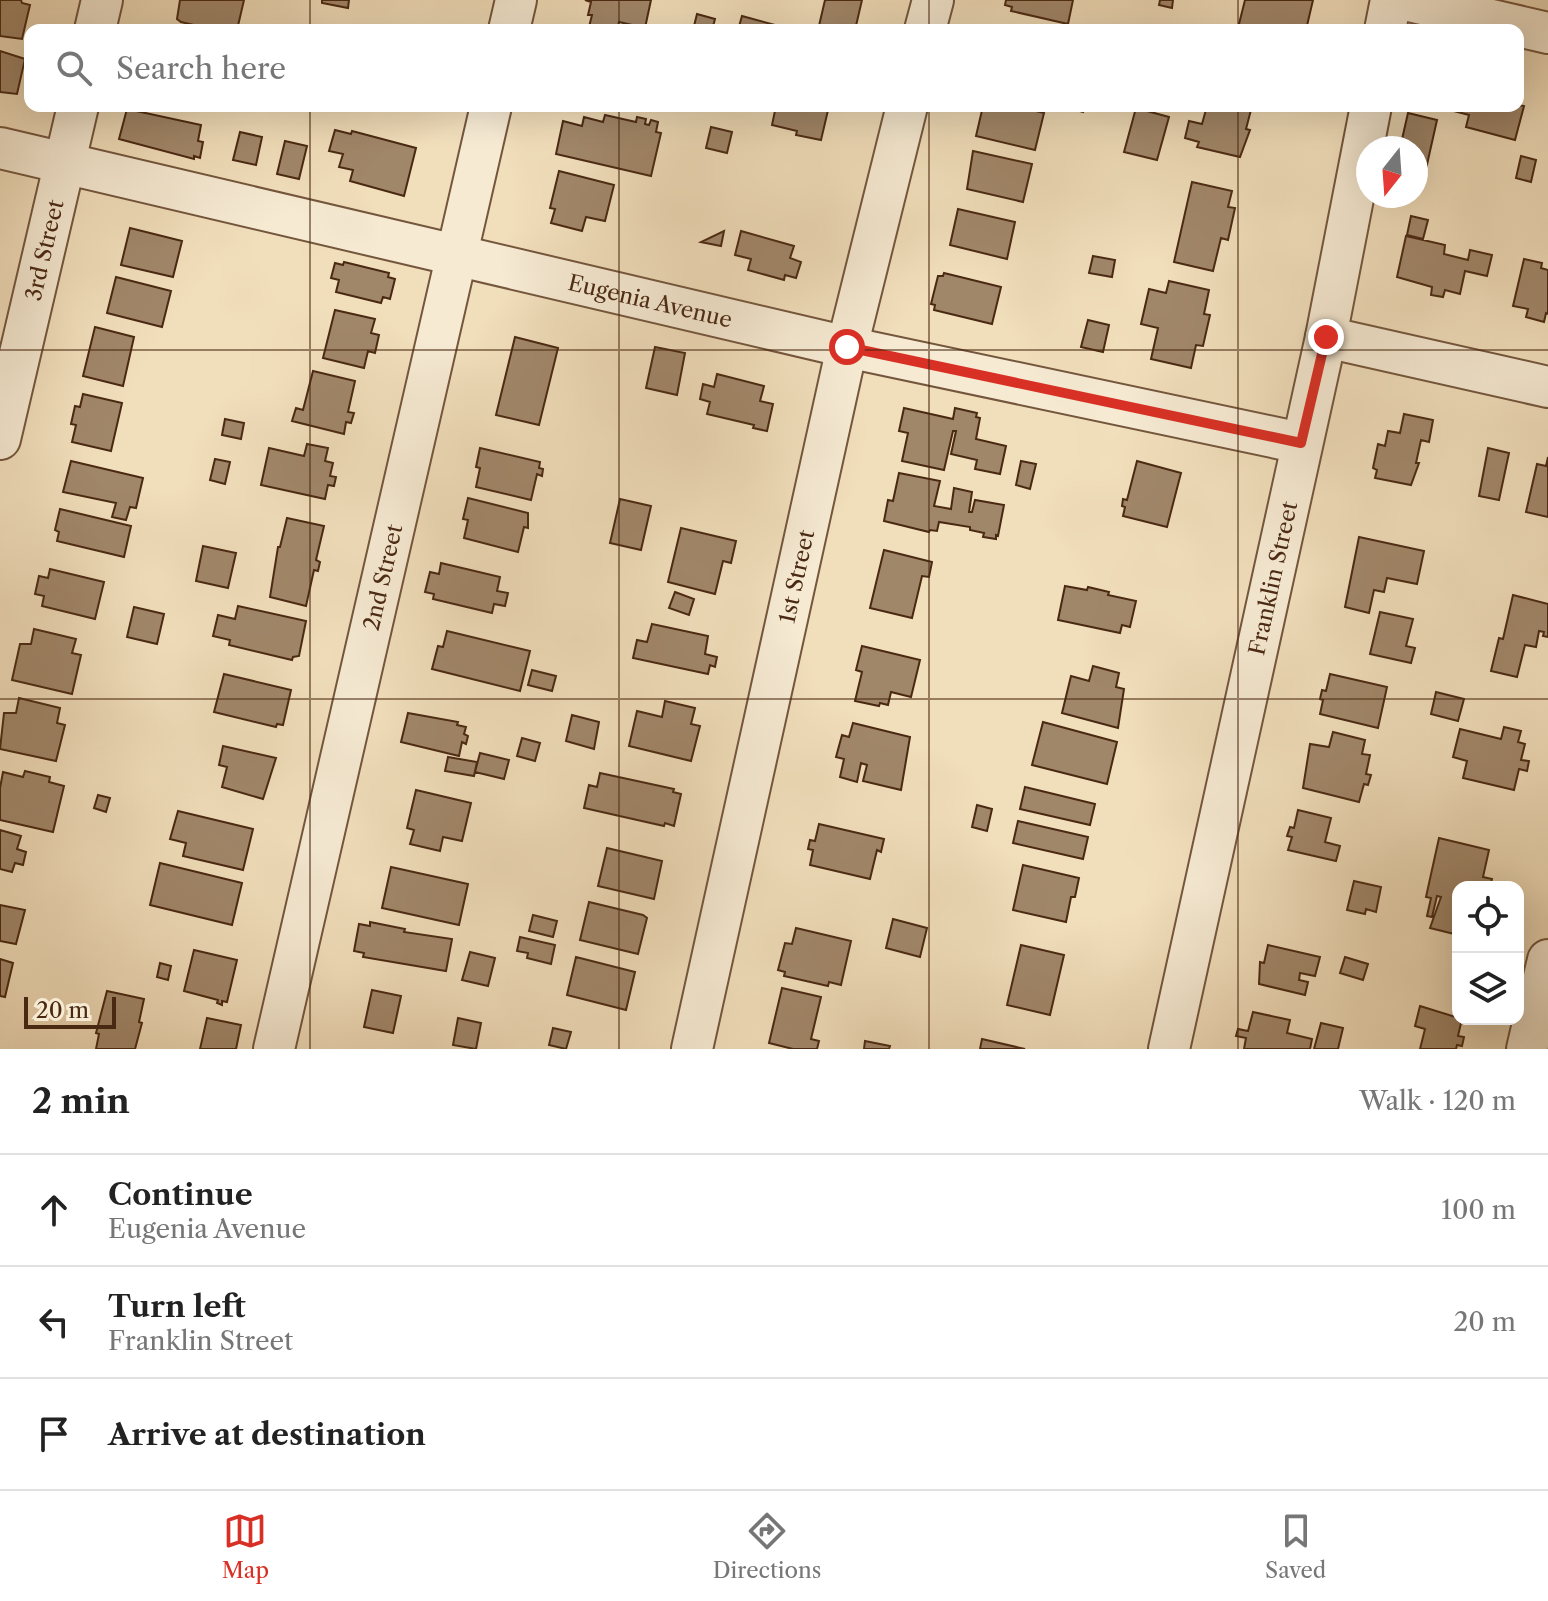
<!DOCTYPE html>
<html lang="en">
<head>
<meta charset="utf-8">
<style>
  :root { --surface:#fff; --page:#f6f6f6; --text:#222; --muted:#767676; --line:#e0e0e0; --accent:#d93025 }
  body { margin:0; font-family:"Libre Caslon Text",serif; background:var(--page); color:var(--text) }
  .controls { position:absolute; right:24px; bottom:24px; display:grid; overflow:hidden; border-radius:16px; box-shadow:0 8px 32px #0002 }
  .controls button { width:72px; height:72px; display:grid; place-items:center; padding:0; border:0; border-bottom:2px solid var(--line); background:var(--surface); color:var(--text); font:40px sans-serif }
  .compass { position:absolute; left:1356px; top:136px; width:72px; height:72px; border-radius:50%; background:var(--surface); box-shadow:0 8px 32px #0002; rotate:197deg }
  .scale { position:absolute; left:24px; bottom:20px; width:92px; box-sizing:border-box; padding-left:8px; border:4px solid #4a2913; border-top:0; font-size:22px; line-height:28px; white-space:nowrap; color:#4a2913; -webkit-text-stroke:6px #f6ead3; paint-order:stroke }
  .stop { position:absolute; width:24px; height:24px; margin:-18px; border:6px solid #d93025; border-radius:50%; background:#fff }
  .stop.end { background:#d93025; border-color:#fff; box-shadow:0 2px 8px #0008 }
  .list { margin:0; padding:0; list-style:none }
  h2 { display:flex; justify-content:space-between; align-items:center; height:104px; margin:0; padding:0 32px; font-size:34px }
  h2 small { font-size:26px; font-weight:400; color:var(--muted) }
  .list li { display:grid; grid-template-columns:52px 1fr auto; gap:24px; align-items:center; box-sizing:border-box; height:112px; padding:0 32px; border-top:2px solid var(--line) }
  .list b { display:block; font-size:30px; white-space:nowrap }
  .list p { margin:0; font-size:26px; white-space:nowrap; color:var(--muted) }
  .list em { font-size:26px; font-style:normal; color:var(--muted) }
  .icon { flex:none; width:44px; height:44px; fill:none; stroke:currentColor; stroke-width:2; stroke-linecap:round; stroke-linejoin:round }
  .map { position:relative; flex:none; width:1548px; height:1049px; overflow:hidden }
  .search { position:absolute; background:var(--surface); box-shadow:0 8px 32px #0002; left:24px; right:24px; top:24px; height:88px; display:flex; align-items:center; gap:20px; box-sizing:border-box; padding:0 28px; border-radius:16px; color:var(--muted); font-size:30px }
  .sheet { height:440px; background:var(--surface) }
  nav { display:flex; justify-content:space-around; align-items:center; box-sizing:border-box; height:112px; border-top:2px solid var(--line); background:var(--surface); font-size:22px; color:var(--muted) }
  nav a { display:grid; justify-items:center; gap:4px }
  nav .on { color:var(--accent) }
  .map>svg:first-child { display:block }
  .building { fill:#a1876a; stroke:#4a2913; stroke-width:2 }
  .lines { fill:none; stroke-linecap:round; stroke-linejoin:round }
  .minor-casing { stroke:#74563d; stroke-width:44 }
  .minor { stroke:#f6ead3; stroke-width:40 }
  .route { stroke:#d93025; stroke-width:10 }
  .grid { fill:none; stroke:#4a2913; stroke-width:2; stroke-opacity:0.55 }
  .labels { text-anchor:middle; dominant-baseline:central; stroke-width:6; stroke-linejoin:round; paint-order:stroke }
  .street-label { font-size:22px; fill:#4a2913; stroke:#f6ead3 }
</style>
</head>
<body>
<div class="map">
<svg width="1548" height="1049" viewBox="0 0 1548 1049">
  <rect width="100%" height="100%" fill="#f1debb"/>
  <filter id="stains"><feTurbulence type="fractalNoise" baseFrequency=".0025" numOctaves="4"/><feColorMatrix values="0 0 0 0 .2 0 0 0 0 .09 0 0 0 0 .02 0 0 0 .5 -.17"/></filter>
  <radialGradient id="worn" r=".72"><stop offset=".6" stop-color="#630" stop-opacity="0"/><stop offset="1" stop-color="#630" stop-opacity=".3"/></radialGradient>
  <path class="building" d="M0 0H21L22 3 30 5 22 39 0 36Z
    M180 0H244L237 30H215L181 22 177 19Z
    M322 0H349L348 8 322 3Z
    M585 0H651L645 28 619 22 617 30 589 27 592 15H588L591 2Z
    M825 0H862L855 30H818Z
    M1006 0H1073L1068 24 1011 11 1012 7 1005 5Z
    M1160 0H1173L1172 8 1159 5Z
    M1245 0H1313L1306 30 1238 28Z
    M697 14 715 19 712 30H693Z
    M742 16 775 25 774 30H738Z
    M0 51 25 59 17 94 0 92Z
    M1518 105 1524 106 1515 140 1466 127 1469 115 1450 110 1451 106Z
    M776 106H829L821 140 796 135 797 131 772 125Z
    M983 106H1016L1044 113 1035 150 976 136Z
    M1062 106H1084L1083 112Z
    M1207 106H1252L1246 129 1250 130 1240 157 1197 147 1199 142 1185 138 1189 121 1202 124Z
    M1136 108 1169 117 1157 160 1124 152Z
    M127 109 201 125 198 141 203 142 200 158 194 156V159L119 139Z
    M1408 113 1437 120 1426 169 1416 166V148H1400Z
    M605 115 636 122 637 117 646 119 645 124 649 125 651 120 658 122 656 132 661 133 651 176 556 154 563 121 582 126 584 117 603 122Z
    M711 127 732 132 727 153 706 148Z
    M335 130 351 134 352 131 416 148 404 196 350 181 353 170 339 167 343 154 329 151Z
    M240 132 262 137 256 165 233 160Z
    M285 141 307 146 299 179 277 174Z
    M973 151 1032 164 1023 202 967 189Z
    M1521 156 1536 160 1531 182 1516 178Z
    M559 171 614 185 605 221 586 217 582 231 551 223 555 209 550 208Z
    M1192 182 1232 191 1228 207 1235 208 1228 240 1221 238 1213 271 1174 262Z
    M958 209 1015 222 1007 259 950 245Z
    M1411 216 1428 220 1423 239 1407 235Z
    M130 228 182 241 173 277 121 265Z
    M724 231 721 246 701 242Z
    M741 231 794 246 790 258 801 262 796 278 785 275 784 280 748 270 751 259 735 255Z
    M1406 236 1445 245 1444 254 1468 260 1470 250 1492 255 1487 276 1465 271 1460 294 1445 290 1443 297 1431 295 1432 287 1397 277Z
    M1093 256 1115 260 1112 277 1089 273Z
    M1524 259 1542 263 1541 268 1548 270V314L1546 313 1544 322 1526 317 1528 309 1513 306Z
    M344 262 389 273 388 277 395 279 390 299 383 297 381 303 336 292 339 280 331 278 335 263 343 265Z
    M944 273 1001 287 992 324 934 310 935 305 931 304 938 276H943Z
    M116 277 171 291 162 327 107 313Z
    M1169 281 1209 290 1204 314 1210 315 1203 346 1196 345 1191 368 1151 359 1158 328 1141 324 1149 289 1166 293Z
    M335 310 375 319 371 333 379 335 375 353 368 351 364 368 323 358Z
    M1088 320 1109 325 1103 352 1081 347Z
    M95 327 134 337 123 386 83 376Z
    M515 337 558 348 539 425 496 415Z
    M655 347 685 353 677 395 646 388Z
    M313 371 355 381 348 412 354 413 351 423 346 422 344 434 292 421 296 408 303 410Z
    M717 374 764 386 760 401 773 404 767 431 753 428 754 425 707 414 710 402 700 399 703 384 714 387Z
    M83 394 122 403 111 451 72 442 76 425 71 424 75 406 80 407Z
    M904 408 953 419 955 408 977 413 976 417 980 418 976 439 1006 446 1000 474 975 469 977 460 951 454 956 431H953L944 470 902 461 908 433 899 431Z
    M1404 414 1433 420 1429 442 1421 440 1416 463H1419L1411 485 1375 478 1377 470 1373 468 1378 444 1385 446 1388 431 1400 433Z
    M225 419 244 423 241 439 222 435Z
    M307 444 328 448 325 461 333 463 330 476 336 477 334 486 328 485 325 499 261 485 269 448 304 456Z
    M480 448 540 462 539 468 543 469 542 476 537 474 531 500 476 487 480 468 476 467Z
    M1488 448 1509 453 1499 500 1479 496Z
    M1548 457V517L1526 512 1537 464 1546 466Z
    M215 459 230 462 225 484 210 480Z
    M71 461 143 478 136 508 130 507 126 520 112 517 116 503 63 492Z
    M1021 461 1036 464 1030 489 1016 485Z
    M1137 461 1181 473 1167 527 1123 516 1125 507 1122 506 1123 499 1127 500Z
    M899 473 940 481 934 506 951 509 954 488 972 492 969 512H972L975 500 1004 505 998 536 996 535V539L983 537 984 533 970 530V527L939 522 937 531 930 530 929 532 884 521 888 500 893 501Z
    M468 498 528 513V528L524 527 518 552 464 538 468 520 463 519Z
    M620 499 651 506 641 550 610 543Z
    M60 509 131 526 124 557 57 541 59 532 55 530Z
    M287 518 324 526 316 560 320 562 318 571 314 570 306 606 270 597 278 547H280Z
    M681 528 736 541 731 563 723 561 715 594 668 582Z
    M1359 537 1424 551 1417 584 1387 578 1384 592 1374 590 1369 613 1345 607Z
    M203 546 236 553 228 588 196 581Z
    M884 550 932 562 929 577 922 576 912 618 870 608Z
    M441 563 500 577 497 591 508 593 505 606 494 604 492 613 433 599 434 594 425 592 430 572 439 574Z
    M50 569 104 582 95 619 42 606 44 596 35 594 39 576 48 578Z
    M1065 586 1087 590 1088 587 1109 592 1108 595 1136 601 1130 627 1122 625 1120 633 1058 620Z
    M675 592 694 599 689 615 669 608Z
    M1513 595 1548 604V637L1543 636 1544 632 1539 631 1536 647 1525 645 1517 677 1491 671 1499 638 1503 639Z
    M238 606 306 621 299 656 293 657 292 660 229 645 230 640 213 636 218 615 235 619Z
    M134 607 164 614 157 644 127 637Z
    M1380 612 1413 619 1406 646 1415 648 1411 663 1370 654Z
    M652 624 708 636 705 654 717 657 715 667 710 665 708 674 633 658 637 640 647 642Z
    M34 629 76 639 72 653 81 655 72 694 12 680 20 644H31Z
    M447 631 530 651 520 691 432 669 438 646 443 647Z
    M862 646 920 660 911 697 891 692 888 705 880 703 879 706 855 701 862 672 856 670Z
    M1093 666 1119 673 1116 687 1124 689 1118 728 1062 713 1071 676 1089 681Z
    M532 670 556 676 552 691 528 685Z
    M224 674 291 690 283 725 277 724 276 727 214 712Z
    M1330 674 1387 687 1378 728 1320 714 1323 700 1320 699 1322 690 1326 691Z
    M1436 692 1464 699 1458 721 1431 714Z
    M19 698 60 708 57 723 65 725 56 761 0 749 4 713H16Z
    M665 701 695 708 691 724 700 726 691 761 629 746 637 711 662 717Z
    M408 713 458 722 457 725 466 727 464 734 468 736 466 744 462 742 459 756 401 742Z
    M572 715 599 722 594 749 566 741Z
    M1043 722 1117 742 1107 784 1032 765Z
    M853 723 910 737 901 790 863 781 867 765 861 763 857 782 840 777 844 759 836 757 842 735 849 737Z
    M1504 727 1521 731 1518 742 1525 744 1521 760 1529 761 1527 771 1519 769 1514 790 1463 778 1467 761 1453 757 1460 729 1501 739Z
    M1333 732 1365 740 1362 754 1370 755 1366 774 1371 775 1368 785 1364 784 1359 802 1303 788 1310 744 1329 747Z
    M522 738 540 743 535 761 517 756Z
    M223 746 276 758 263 799 222 787 227 767 219 765Z
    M480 753 509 760 504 779 475 772Z
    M448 757 477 762 474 776 445 771Z
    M25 771 50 777 49 782 64 786 53 832 0 820V788L3 772 23 777Z
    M600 773 674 789 673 792 681 794 674 826 665 823 664 826 584 808 589 785 597 787Z
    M1025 787 1095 804 1090 825 1020 809Z
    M416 790 471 803 462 841 443 837 440 851 410 844 414 830 407 828Z
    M98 795 110 798 106 812 94 808Z
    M977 805 992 809 987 831 972 827Z
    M1298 810 1331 818 1325 842 1340 846 1336 861 1288 850 1292 837 1287 836 1290 827 1294 828Z
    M178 811 253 829 243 870 183 856 186 843 170 839Z
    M1018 821 1088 837 1083 859 1013 843Z
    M819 824 884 839 881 852 877 850 870 879 810 865 813 850 808 849 810 840 815 841Z
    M0 830 21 836 17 849 26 852 23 865 15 863 12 872 0 869Z
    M1439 838 1489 850 1483 877 1492 879 1490 887H1458V935L1430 928 1441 897 1437 896 1432 917 1427 916 1431 898 1426 897Z
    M607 848 662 861 654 899 598 886Z
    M160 863 242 883 232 925 150 905Z
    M1023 865 1079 878 1075 897H1071L1066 922 1013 910Z
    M391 867 468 884 459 925 382 908Z
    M1354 881 1381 887 1376 912 1366 909 1365 914 1347 910Z
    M589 902 643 915 647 918 638 954 580 940Z
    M0 905 25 910 16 944 0 941Z
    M533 915 557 921 553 937 529 931Z
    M893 919 927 928 920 957 886 948Z
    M370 922 405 929 404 932 452 939 446 971 363 957 364 953 354 951 359 924 370 926Z
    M796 928 851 941 841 985 829 982 828 986 784 976 785 972 778 970 785 943 792 944Z
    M520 937 555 945 551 964 527 958 528 953 517 951Z
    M1021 945 1064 955 1050 1015 1007 1005Z
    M1268 945 1320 957 1315 976 1300 973 1299 980 1308 982 1305 995 1259 984 1260 962 1264 963Z
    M194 950 237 960 227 1002 222 1001V1005L217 1003 218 1000 184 991Z
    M470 952 495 958 488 986 462 980Z
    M576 957 635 972 626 1010 567 995Z
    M1345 957 1368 964 1363 980 1340 973Z
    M0 959 13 963 5 997 0 996Z
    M160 963 171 966 168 980 157 977Z
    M782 988 821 997 811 1039 819 1041 817 1049H793L769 1043Z
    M372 990 401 996 393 1033 364 1027Z
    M107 991 144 999 139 1022 142 1023 135 1049H96L99 1034 96 1033Z
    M1420 1006 1462 1019 1458 1036 1464 1037 1462 1046 1457 1045 1456 1049H1420L1425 1029 1415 1026Z
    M1253 1012 1290 1020 1287 1033 1312 1039 1310 1049H1244L1246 1038 1236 1036 1238 1029 1248 1031Z
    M207 1018 241 1025 236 1049H200Z
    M458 1018 481 1023 476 1049 453 1045Z
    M1321 1023 1343 1028 1338 1049H1314Z
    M553 1028 571 1032 566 1049 549 1045Z
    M982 1039 1025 1049H980Z
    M865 1041 890 1046 889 1049H864Z"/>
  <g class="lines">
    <defs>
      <g id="minor">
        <path d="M1405 0 1548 33"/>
        <path d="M95 30 102 0"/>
        <path d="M509 30 516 0"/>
        <path d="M925 30 933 0"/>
        <path d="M1385 30 1391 0"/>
        <path id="s1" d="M0 148 847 347 1301 443"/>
        <path d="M1326 337 1548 387"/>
        <path id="s2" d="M0 439 78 106"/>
        <path id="s3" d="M274 1049 491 106"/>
        <path id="s4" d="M692 1049 847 347 907 106"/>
        <path id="s5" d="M1169 1049 1326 337 1371 106"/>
        <path d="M1527 1049 1548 960"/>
      </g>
    </defs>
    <use href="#minor" class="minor-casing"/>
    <use href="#minor" class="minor"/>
  </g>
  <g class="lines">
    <path class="route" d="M847 347 1301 443 1326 337"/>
  </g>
  <path class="grid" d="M310 0V30M619 0V30M929 0V30M1238 0V30M310 106V1049M619 106V1049M929 106V1049M1238 106V1049M0 350H1548M0 699H1548"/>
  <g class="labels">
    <g class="street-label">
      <text stroke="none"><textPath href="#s2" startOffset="194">3rd Street</textPath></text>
      <text stroke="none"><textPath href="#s1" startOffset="668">Eugenia Avenue</textPath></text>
      <text stroke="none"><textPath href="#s3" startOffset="484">2nd Street</textPath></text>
      <text stroke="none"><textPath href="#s4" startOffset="484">1st Street</textPath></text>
      <text stroke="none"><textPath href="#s5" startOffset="482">Franklin Street</textPath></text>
    </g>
  </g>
  <rect width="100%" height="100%" filter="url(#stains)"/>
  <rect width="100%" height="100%" fill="url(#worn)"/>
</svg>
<div class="controls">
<button><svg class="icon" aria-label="locate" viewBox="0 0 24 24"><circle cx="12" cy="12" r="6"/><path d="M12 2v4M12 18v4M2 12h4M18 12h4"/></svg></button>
<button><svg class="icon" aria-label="layers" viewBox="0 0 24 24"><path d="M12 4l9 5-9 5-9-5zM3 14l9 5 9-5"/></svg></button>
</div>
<svg class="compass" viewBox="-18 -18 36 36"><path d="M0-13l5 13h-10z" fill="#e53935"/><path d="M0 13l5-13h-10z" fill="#767676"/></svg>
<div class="scale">20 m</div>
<div class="stop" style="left:847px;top:347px"></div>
<div class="stop end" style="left:1326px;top:337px"></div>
<div class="search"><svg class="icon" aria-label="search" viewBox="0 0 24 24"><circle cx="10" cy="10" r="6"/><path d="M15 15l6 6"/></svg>Search here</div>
</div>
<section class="sheet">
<h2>2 min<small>Walk · 120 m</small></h2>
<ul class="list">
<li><svg class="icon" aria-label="ahead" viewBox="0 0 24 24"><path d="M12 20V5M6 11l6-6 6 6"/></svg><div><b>Continue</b><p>Eugenia Avenue</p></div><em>100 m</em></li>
<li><svg class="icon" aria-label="left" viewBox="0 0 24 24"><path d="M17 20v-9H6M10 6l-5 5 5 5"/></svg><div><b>Turn left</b><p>Franklin Street</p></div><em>20 m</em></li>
<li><svg class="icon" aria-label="arrive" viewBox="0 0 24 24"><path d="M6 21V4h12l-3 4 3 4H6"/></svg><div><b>Arrive at destination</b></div></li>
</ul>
</section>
<nav>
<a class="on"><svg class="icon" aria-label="map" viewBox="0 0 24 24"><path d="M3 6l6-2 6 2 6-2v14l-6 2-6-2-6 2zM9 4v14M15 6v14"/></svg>Map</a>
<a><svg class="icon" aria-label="directions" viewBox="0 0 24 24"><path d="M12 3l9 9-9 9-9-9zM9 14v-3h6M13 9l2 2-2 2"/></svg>Directions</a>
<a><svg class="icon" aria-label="saved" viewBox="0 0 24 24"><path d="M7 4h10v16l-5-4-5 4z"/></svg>Saved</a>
</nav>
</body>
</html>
